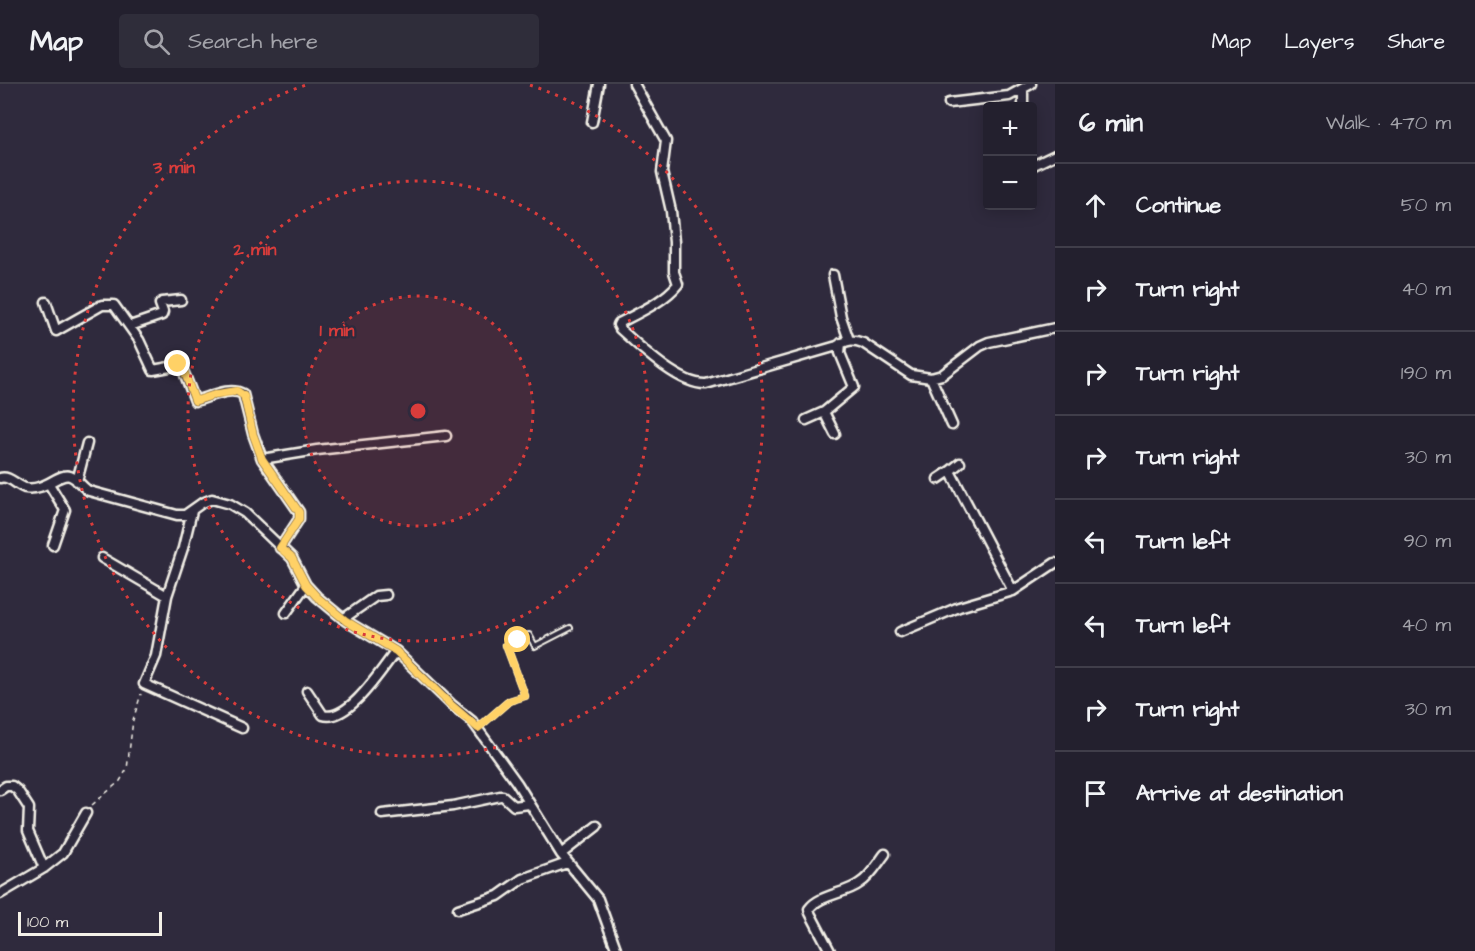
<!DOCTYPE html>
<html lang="en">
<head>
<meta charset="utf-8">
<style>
  :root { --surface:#23202e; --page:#2f2d3a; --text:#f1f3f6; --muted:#a3a3aa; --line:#403e4a }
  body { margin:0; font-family:"Architects Daughter",sans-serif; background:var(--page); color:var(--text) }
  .controls { position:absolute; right:18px; top:18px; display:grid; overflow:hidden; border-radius:6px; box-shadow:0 3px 15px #0003 }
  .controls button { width:54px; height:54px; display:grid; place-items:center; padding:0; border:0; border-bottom:2px solid var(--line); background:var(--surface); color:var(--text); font:30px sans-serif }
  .scale { position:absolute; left:18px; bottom:15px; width:144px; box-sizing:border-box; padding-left:6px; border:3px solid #f4f1e8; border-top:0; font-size:16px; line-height:21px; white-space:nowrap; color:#f4f1e8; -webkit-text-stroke:4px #2f2a3d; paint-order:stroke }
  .stop { position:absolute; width:18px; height:18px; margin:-14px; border:4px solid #ffd166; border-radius:50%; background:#fff }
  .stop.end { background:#ffd166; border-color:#fff; box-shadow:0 2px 6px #0008 }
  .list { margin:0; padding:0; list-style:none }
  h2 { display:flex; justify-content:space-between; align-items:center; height:78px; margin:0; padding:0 24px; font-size:26px }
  h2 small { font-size:20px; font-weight:400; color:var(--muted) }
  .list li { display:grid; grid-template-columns:39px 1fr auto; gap:18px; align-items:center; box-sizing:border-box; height:84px; padding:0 24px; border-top:2px solid var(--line) }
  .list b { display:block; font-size:22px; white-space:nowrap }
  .list em { font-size:20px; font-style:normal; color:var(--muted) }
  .icon { flex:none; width:33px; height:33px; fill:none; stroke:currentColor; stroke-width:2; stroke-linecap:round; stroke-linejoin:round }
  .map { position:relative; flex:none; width:1055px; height:867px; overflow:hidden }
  header { display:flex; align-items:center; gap:36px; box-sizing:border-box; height:84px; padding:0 30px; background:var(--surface); border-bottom:2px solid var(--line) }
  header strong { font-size:28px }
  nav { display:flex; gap:33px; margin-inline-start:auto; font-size:21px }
  .search { width:420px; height:54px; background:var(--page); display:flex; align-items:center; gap:15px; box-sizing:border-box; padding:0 21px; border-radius:6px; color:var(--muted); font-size:22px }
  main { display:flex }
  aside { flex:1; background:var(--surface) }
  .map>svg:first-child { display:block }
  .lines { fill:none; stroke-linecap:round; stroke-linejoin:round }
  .service-casing { stroke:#f4f1e8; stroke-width:8 }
  .minor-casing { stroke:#f4f1e8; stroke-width:13 }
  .path { stroke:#f4f1e8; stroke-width:1.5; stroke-dasharray:4.5 4.5; stroke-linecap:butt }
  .service { stroke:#2f2a3d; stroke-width:4 }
  .minor { stroke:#2f2a3d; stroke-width:8 }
  .route { stroke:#ffd166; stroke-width:8 }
  .ring { fill:none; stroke:#d93c3b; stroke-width:3; stroke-dasharray:3 6 }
  .centre { fill:#d93c3b; stroke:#2f2a3d; stroke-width:3 }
  .ring-label { font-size:18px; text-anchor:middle; font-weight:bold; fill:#d93c3b; stroke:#2f2a3d; stroke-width:4.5; stroke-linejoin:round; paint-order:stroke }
</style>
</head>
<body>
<header>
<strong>Map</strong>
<div class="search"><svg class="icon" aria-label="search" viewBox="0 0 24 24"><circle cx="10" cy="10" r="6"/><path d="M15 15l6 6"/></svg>Search here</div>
<nav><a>Map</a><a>Layers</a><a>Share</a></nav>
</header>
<main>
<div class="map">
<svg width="1055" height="867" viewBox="0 0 1055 867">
  <rect width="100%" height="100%" fill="#2f2a3d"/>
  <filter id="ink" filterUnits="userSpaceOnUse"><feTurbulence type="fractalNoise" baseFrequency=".0167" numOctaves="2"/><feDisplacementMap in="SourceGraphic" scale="12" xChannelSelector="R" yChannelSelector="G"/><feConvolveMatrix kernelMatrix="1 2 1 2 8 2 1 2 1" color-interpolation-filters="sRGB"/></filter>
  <g filter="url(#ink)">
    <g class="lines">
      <defs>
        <path id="service" d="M478 644 509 617 525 612 506 561 529 551 535 562 570 544"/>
        <path id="minor" d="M634 0 666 57 662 88 671 127 674 158V188L678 200C665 217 638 229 619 239L618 241 620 245C639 262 679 301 706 300L837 262C847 256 852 255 863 259L911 291 931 294 942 291 980 262 989 258 1055 244
          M949 19 1009 12 1031 0
          M1023 22V5
          M592 38 599 0
          M1032 82 1055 71
          M833 191 841 233 849 256
          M46 218 56 247 102 221H114L139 256 153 286 181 281 195 317C209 314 228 302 243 310L253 350 262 375 299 428V435L280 464
          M130 242 162 231 163 228 160 220 162 218 181 216
          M931 294 952 341
          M806 336 824 328
          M835 350 824 328 854 303 840 269 841 259
          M262 375 317 366 446 352
          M960 379 950 387 1013 507
          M0 394C9 391 16 401 25 404 44 408 59 388 70 392 78 395 82 403 89 407L177 431H185L202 419 212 415 230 420 245 429 292 474 306 501 317 513 346 537 396 567 451 620 472 637 517 699 561 770 598 815 617 867
          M938 395 950 387
          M77 397 87 359
          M49 400 65 426 53 461
          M192 427 183 464 167 512 156 572 144 600 242 644
          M102 474 167 512
          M286 529 306 501
          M343 535 376 512 386 511
          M900 548 959 523 1013 507 1055 479
          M307 607 323 631C348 639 382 585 396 567
          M0 706 6 702H12L18 707 29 724 28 747 44 784
          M382 730 453 722 500 712H503L514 722 529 720
          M561 770 597 742
          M0 810 44 784 63 769 86 729
          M458 825 498 812 522 795 567 779
          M830 867 810 829 809 825C820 810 846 810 860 799 870 793 878 779 885 770"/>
      </defs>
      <use href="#service" class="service-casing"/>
      <use href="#minor" class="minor-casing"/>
      <path class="path" d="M92 721 120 697 127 685 133 636 141 610"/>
      <use href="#service" class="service"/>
      <use href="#minor" class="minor"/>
    </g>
  </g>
  <g class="lines" filter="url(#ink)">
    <path class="route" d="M178 280 183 284 195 317 217 310 237 307 244 312 253 350 262 375 299 428V435L280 464 292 474 306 501 317 513 346 537 396 567 450 620 478 644 509 617 525 612 506 561 518 556"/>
  </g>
  <circle cx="418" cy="327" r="115" fill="#d93c3b" fill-opacity=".12"/>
  <g class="ring">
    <circle cx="418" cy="327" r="115"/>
    <circle cx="418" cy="327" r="230"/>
    <path d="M530 1A345 345 0 1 1 306 1"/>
  </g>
  <circle cx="418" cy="327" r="9" class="centre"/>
  <g class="ring-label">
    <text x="174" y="89">3 min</text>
    <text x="255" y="171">2 min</text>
    <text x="337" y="252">1 min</text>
  </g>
</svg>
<div class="controls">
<button>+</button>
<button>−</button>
</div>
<div class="scale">100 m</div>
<div class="stop" style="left:518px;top:556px"></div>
<div class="stop end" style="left:178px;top:280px"></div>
</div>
<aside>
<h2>6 min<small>Walk · 470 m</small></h2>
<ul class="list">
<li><svg class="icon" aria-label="ahead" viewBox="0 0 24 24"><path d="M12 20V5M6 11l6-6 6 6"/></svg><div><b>Continue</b></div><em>50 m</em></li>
<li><svg class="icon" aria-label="right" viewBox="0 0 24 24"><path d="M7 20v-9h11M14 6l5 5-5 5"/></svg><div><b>Turn right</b></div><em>40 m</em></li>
<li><svg class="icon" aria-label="right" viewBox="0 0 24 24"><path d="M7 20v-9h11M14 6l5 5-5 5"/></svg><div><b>Turn right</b></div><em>190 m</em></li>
<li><svg class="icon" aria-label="right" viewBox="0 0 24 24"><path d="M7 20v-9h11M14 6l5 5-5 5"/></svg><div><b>Turn right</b></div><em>30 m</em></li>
<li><svg class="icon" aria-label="left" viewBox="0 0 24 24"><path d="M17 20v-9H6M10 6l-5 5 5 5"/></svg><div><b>Turn left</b></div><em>90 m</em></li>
<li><svg class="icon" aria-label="left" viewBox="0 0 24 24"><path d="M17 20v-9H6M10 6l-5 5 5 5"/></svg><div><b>Turn left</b></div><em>40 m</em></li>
<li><svg class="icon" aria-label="right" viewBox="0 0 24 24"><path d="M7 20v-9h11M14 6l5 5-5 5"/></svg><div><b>Turn right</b></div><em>30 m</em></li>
<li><svg class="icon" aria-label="arrive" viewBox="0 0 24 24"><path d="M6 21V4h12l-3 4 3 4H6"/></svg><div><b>Arrive at destination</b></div></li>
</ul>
</aside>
</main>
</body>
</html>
